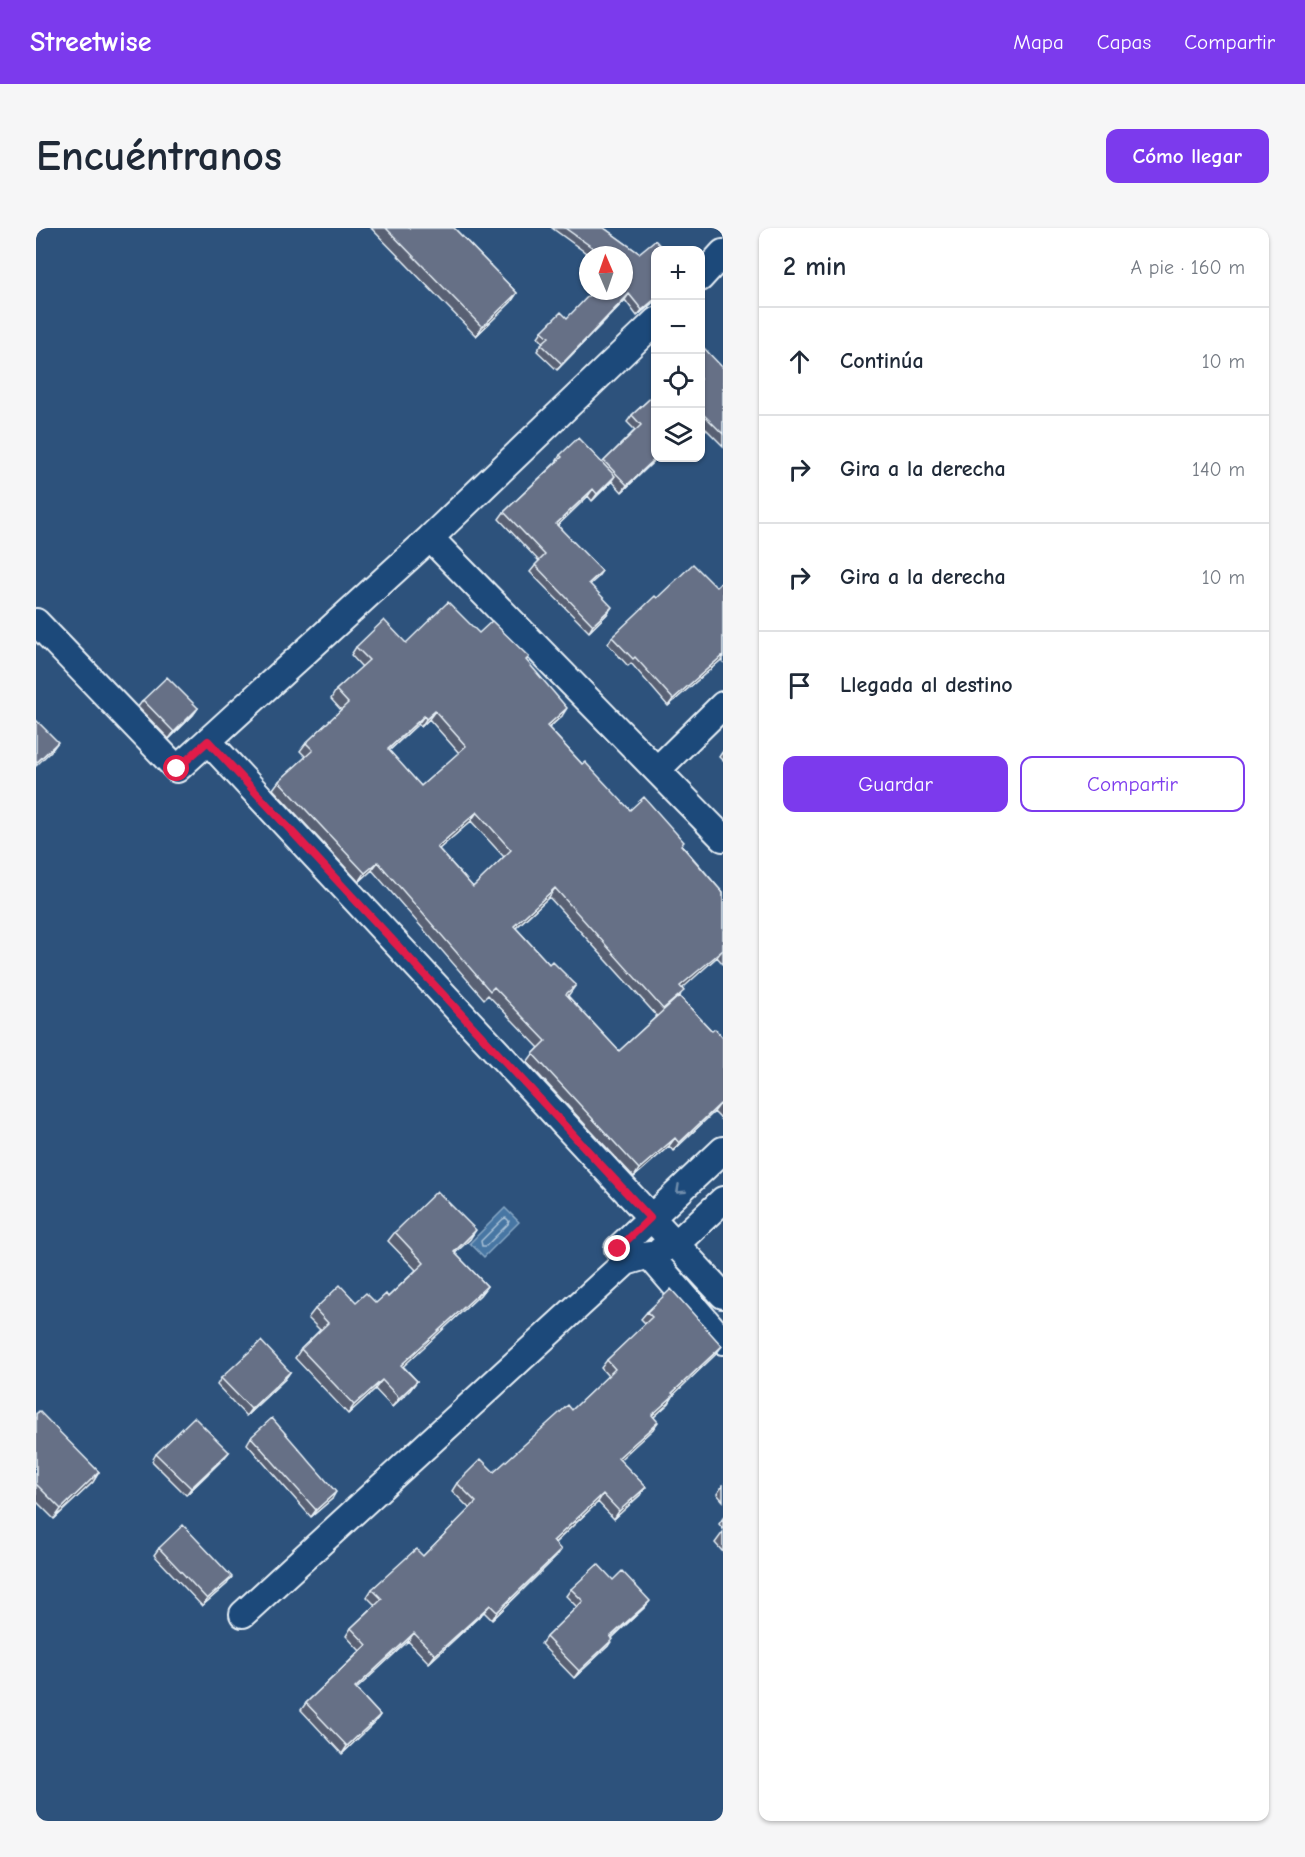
<!DOCTYPE html>
<html lang="es">
<head>
<meta charset="utf-8">
<style>
  :root { --surface:#fff; --page:#f6f6f7; --text:#1f2937; --muted:#747a83; --line:#e0e1e3; --accent:#7c3aed }
  body { margin:0; font-family:"Comic Neue",sans-serif; background:var(--page); color:var(--text) }
  .controls { position:absolute; right:18px; top:18px; display:grid; overflow:hidden; border-radius:12px; box-shadow:0 2px 4px #0004 }
  .controls button { width:54px; height:54px; display:grid; place-items:center; padding:0; border:0; border-bottom:2px solid var(--line); background:var(--surface); color:var(--text); font:30px sans-serif }
  .compass { position:absolute; left:543px; top:18px; width:54px; height:54px; border-radius:50%; background:var(--surface); box-shadow:0 2px 4px #0004; rotate:358deg }
  .stop { position:absolute; width:18px; height:18px; margin:-14px; border:4px solid #e11d48; border-radius:50%; background:#fff }
  .stop.end { background:#e11d48; border-color:#fff; box-shadow:0 2px 6px #0008 }
  .list { margin:0; padding:0; list-style:none }
  h2 { display:flex; justify-content:space-between; align-items:center; height:78px; margin:0; padding:0 24px; font-size:26px }
  h2 small { font-size:20px; font-weight:400; color:var(--muted) }
  .list li { display:grid; grid-template-columns:39px 1fr auto; gap:18px; align-items:center; box-sizing:border-box; height:108px; padding:0 24px; border-top:2px solid var(--line) }
  .list b { display:block; font-size:22px; white-space:nowrap }
  .list em { font-size:20px; font-style:normal; color:var(--muted) }
  .actions { display:flex; gap:12px; padding:18px 24px }
  .actions a { flex:1; padding:14px 0; border:2px solid var(--accent); border-radius:12px; text-align:center; font-size:21px; color:var(--accent) }
  .actions .main { background:var(--accent); color:#fff }
  .icon { flex:none; width:33px; height:33px; fill:none; stroke:currentColor; stroke-width:2; stroke-linecap:round; stroke-linejoin:round }
  .map { position:relative; flex:none; width:687px; height:1593px; overflow:hidden; border-radius:12px }
  header { display:flex; align-items:center; gap:36px; box-sizing:border-box; height:84px; padding:0 30px; background:var(--accent); color:#fff }
  header strong { font-size:28px }
  nav { display:flex; gap:33px; margin-inline-start:auto; font-size:21px }
  .intro { display:flex; align-items:center; justify-content:space-between; box-sizing:border-box; height:144px; padding:0 36px }
  h1 { margin:0; font-size:42px }
  .button { padding:15px 27px; border-radius:12px; background:var(--accent); color:#fff; font-size:21px; font-weight:700 }
  main { display:flex; gap:36px; padding:0 36px }
  aside { flex:1; background:var(--surface); border-radius:12px; box-shadow:0 2px 4px #0004 }
  .map>svg:first-child { display:block }
  .water { fill:#4776a3; stroke:#87a7c5; stroke-width:1.5 }
  .lines { fill:none; stroke-linecap:round; stroke-linejoin:round }
  .shore { stroke:#a8c0d6; stroke-width:1.5 }
  .minor-casing { stroke:#e8f1f8; stroke-width:30 }
  .minor { stroke:#1f4a7a; stroke-width:26 }
  .wall { fill:#586073; stroke:#e8f1f8; stroke-width:1.5; fill-rule:evenodd }
  .shaded-wall { fill:#474e5e; stroke:#e8f1f8; stroke-width:1.5 }
  .building { fill:#667086; stroke:#e8f1f8; stroke-width:1.5; fill-rule:evenodd }
  .oneway { stroke:#6f8dac }
  .route { stroke:#e11d48; stroke-width:8 }
</style>
</head>
<body>
<header>
<strong>Streetwise</strong>
<nav><a>Mapa</a><a>Capas</a><a>Compartir</a></nav>
</header>
<div class="intro"><h1>Encuéntranos</h1><a class="button">Cómo llegar</a></div>
<main>
<div class="map">
<svg width="687" height="1593" viewBox="0 0 687 1593">
  <rect width="100%" height="100%" fill="#2d527c"/>
  <filter id="ink" filterUnits="userSpaceOnUse"><feTurbulence type="fractalNoise" baseFrequency=".0167" numOctaves="2"/><feDisplacementMap in="SourceGraphic" scale="12" xChannelSelector="R" yChannelSelector="G"/><feConvolveMatrix kernelMatrix="1 2 1 2 8 2 1 2 1" color-interpolation-filters="sRGB"/></filter>
  <g filter="url(#ink)">
    <path class="water" d="M469 980 483 994 448 1029 434 1015Z"/>
    <g class="lines">
      <path class="shore" d="M470 990 473 993 472 996 450 1018H446L445 1013 467 991Z"/>
      <defs>
        <path id="minor" d="M664 50 687 25
          M394 310 687 610
          M0 394 141 541 394 310 620 93
          M172 513 687 1067
          M622 541 687 477
          M687 922 582 1021 590 1034 613 1027 687 1113
          M625 1022 640 1016 687 972
          M207 1386 590 1034"/>
      </defs>
      <use href="#minor" class="minor-casing"/>
      <use href="#minor" class="minor"/>
    </g>
    <path class="wall" d="M335 0H418L481 65 475 74 440 108Z
      M516 0H568L603 25 620 22V72L601 88 589 72 521 142 501 123 507 114 502 109 506 103 588 63V27H553Z
      M664 124 687 140V218L664 195Z
      M620 165V218L617 221 620 230 617 234 586 264 576 253 556 273 552 268 522 297 561 350 554 356 571 386 553 404 494 344 503 333 463 291 468 284 520 234 524 227 566 235 599 202 591 194 596 187Z
      M687 352V434L685 432 632 478 595 435 592 438 572 416 576 409 621 370 680 359Z
      M443 405 493 429 490 433 526 488 513 500 546 536 594 582 646 617 687 665V736L681 729 646 760 644 769 676 803 687 810V893L678 884 637 923 633 918 598 949 491 834 497 826 503 820 452 767 448 771 336 642 323 654 237 561 243 553 270 529 264 523 270 515 305 482 295 471 300 462 326 439 315 427 320 419 370 415ZM393 491 423 525 385 558 353 523 382 496 385 499ZM435 593 468 629 437 659 403 621ZM513 669 621 788 583 823 532 768 540 757 513 736 480 700Z
      M107 472 162 480 157 487 133 511 102 479Z
      M687 523V533L683 529Z
      M359 1004 434 1011 419 1025 451 1058 444 1067 367 1138 381 1153 374 1162 356 1179 339 1161 312 1186 259 1130 265 1121 284 1102 272 1090 279 1081 320 1074 340 1075 352 1069 380 1042 352 1013Z
      M611 1084 680 1126 638 1166 633 1175 618 1189 617 1201 583 1232 604 1267 578 1291 562 1274 519 1315 520 1329 456 1392 448 1384 393 1435 372 1413 320 1461 344 1487 339 1494 306 1526 265 1482 270 1475 324 1423 310 1408 315 1400 339 1377 331 1369 336 1361 387 1328 434 1281 416 1263 421 1255 458 1244 536 1182 572 1148 565 1140 571 1132 610 1096 605 1091Z
      M254 1144 249 1151 210 1188 181 1157 185 1150Z
      M0 1186 63 1244 57 1254 18 1291 0 1273Z
      M215 1209 296 1271 275 1289 211 1216Z
      M193 1224 188 1230 150 1267 116 1233 120 1226Z
      M687 1257V1273L681 1266Z
      M687 1290V1301L683 1296Z
      M687 1304V1324L679 1315Z
      M123 1320 191 1356 166 1378 118 1327Z
      M577 1352 609 1379 576 1410 572 1418 538 1450 505 1416 510 1409 541 1379 530 1368 535 1361Z"/>
    <path class="shaded-wall" d="M481 65 475 74 440 108 446 99Z
      M593 66 589 72 521 142 526 136Z
      M620 70V72L601 88 606 82Z
      M620 230 617 234 586 264 591 257Z
      M579 248 574 255 556 273 561 266Z
      M557 261 552 268 516 303 520 296Z
      M566 343 561 350 548 362 553 355Z
      M576 379 571 386 553 404 557 397Z
      M687 427 685 432 632 478 637 471Z
      M162 480 157 487 133 511 138 504Z
      M531 480 526 488 505 506 511 498Z
      M399 483 393 491 385 499 390 491Z
      M388 488 382 496 346 529 352 521Z
      M22 514 16 522 0 538V535Z
      M441 584 435 593 396 627 401 619Z
      M342 634 336 642 323 654 329 645Z
      M519 660 513 669 472 707 478 698Z
      M687 721 681 729 639 767 644 758Z
      M684 876 678 884 637 923 643 915Z
      M639 910 633 918 598 949 603 941Z
      M440 1002 434 1011 411 1033 418 1024Z
      M451 1058 444 1067 359 1146 365 1137Z
      M686 1118 680 1126 631 1173 636 1165Z
      M254 1144 249 1151 210 1188 215 1181Z
      M346 1152 339 1161 312 1186 318 1177Z
      M381 1153 374 1162 356 1179 363 1170Z
      M638 1167 633 1175 611 1195 616 1187Z
      M622 1194 617 1201 577 1238 582 1230Z
      M193 1224 188 1230 150 1267 155 1260Z
      M63 1244 57 1254 18 1291 25 1281Z
      M610 1259 604 1267 578 1291 583 1283Z
      M300 1264 296 1271 275 1289 280 1282Z
      M567 1266 562 1274 512 1321 517 1313Z
      M525 1322 520 1329 456 1392 461 1384Z
      M196 1349 191 1356 166 1378 171 1371Z
      M614 1373 609 1379 569 1416 574 1409Z
      M454 1377 448 1384 393 1435 399 1427Z
      M378 1405 372 1413 313 1468 319 1460Z
      M577 1411 572 1418 538 1450 543 1443Z
      M344 1487 339 1494 306 1526 311 1518Z"/>
    <path class="building" d="M350 0H418L481 65 446 99Z
      M529 0H568L603 25 619 12 628 22H620V70L606 82 593 66 526 136 505 116 513 109 506 103 525 84 531 90 557 63H588V27H567Z
      M668 120 687 140V206L664 183V124Z
      M620 165V216L616 220 620 224V230L591 257 568 233 605 197 596 187Z
      M542 210 579 248 561 266 557 261 520 296 566 343 553 355 576 379 557 397 499 337 509 327 468 284 526 229 524 227Z
      M657 336 680 359 687 352V427L637 471 599 429 597 431 576 409 619 368 621 370Z
      M412 374 443 405 456 393 493 429 490 432 531 480 511 498 546 536 549 534 594 582 608 569 648 614 645 617 687 665V722L644 758 648 763 627 781 519 660 478 698 513 736 516 733 540 757 530 766 583 823 643 768 676 803 679 801 687 810V879L684 876 643 915 639 910 603 941 497 826 510 813 458 759 454 763 342 634 329 645 243 553 277 522 270 515 312 475 300 462 333 432 320 419 348 392 370 415ZM399 483 430 518 385 558 352 521 388 488 390 491ZM441 584 475 622 437 659 401 619Z
      M131 449 162 480 138 504 107 472Z
      M0 492 22 514 0 535Z
      M401 963 440 1002 418 1024 451 1058 365 1137 381 1153 363 1170 346 1152 318 1177 265 1121 292 1095 279 1081 304 1057 320 1074 330 1065 340 1075 350 1066 352 1069 388 1035 359 1004Z
      M635 1061 686 1118 636 1165 638 1167 616 1187 622 1194 582 1230 610 1259 583 1283 567 1266 517 1313 525 1322 461 1384 454 1377 399 1427 378 1405 319 1460 344 1487 311 1518 270 1475 331 1417 315 1400 346 1371 336 1361 380 1321 387 1328 440 1274 421 1255 445 1231 458 1244 532 1177 536 1182 579 1141 571 1132 616 1089 611 1084Z
      M225 1113 254 1144 215 1181 185 1150Z
      M3 1183 63 1244 25 1281 0 1256V1186Z
      M158 1189 193 1224 155 1260 120 1226Z
      M236 1190 300 1264 280 1282 215 1209Z
      M147 1297 196 1349 171 1371 123 1320Z
      M562 1336 577 1352 586 1343 614 1373 574 1409 577 1411 543 1443 510 1409 547 1373 535 1361Z"/>
    <defs><path id="oneway-chevron" d="M-2-3.5L2.5 0L-2 3.5" fill="none" stroke-width="1.6" stroke-linecap="round" stroke-linejoin="round" transform="scale(1.5)"/></defs>
    <use class="oneway" href="#oneway-chevron" transform="translate(644 962) rotate(137)"/>
  </g>
  <g class="lines" filter="url(#ink)">
    <path class="route" d="M141 541 172 513 614 990 582 1021"/>
  </g>
</svg>
<div class="controls">
<button>+</button>
<button>−</button>
<button><svg class="icon" aria-label="locate" viewBox="0 0 24 24"><circle cx="12" cy="12" r="6"/><path d="M12 2v4M12 18v4M2 12h4M18 12h4"/></svg></button>
<button><svg class="icon" aria-label="layers" viewBox="0 0 24 24"><path d="M12 4l9 5-9 5-9-5zM3 14l9 5 9-5"/></svg></button>
</div>
<svg class="compass" viewBox="-18 -18 36 36"><path d="M0-13l5 13h-10z" fill="#e53935"/><path d="M0 13l5-13h-10z" fill="#747a83"/></svg>
<div class="stop" style="left:141px;top:541px"></div>
<div class="stop end" style="left:582px;top:1021px"></div>
</div>
<aside>
<h2>2 min<small>A pie · 160 m</small></h2>
<ul class="list">
<li><svg class="icon" aria-label="ahead" viewBox="0 0 24 24"><path d="M12 20V5M6 11l6-6 6 6"/></svg><div><b>Continúa</b></div><em>10 m</em></li>
<li><svg class="icon" aria-label="right" viewBox="0 0 24 24"><path d="M7 20v-9h11M14 6l5 5-5 5"/></svg><div><b>Gira a la derecha</b></div><em>140 m</em></li>
<li><svg class="icon" aria-label="right" viewBox="0 0 24 24"><path d="M7 20v-9h11M14 6l5 5-5 5"/></svg><div><b>Gira a la derecha</b></div><em>10 m</em></li>
<li><svg class="icon" aria-label="arrive" viewBox="0 0 24 24"><path d="M6 21V4h12l-3 4 3 4H6"/></svg><div><b>Llegada al destino</b></div></li>
</ul>
<div class="actions"><a class="main">Guardar</a><a>Compartir</a></div>
</aside>
</main>
</body>
</html>
